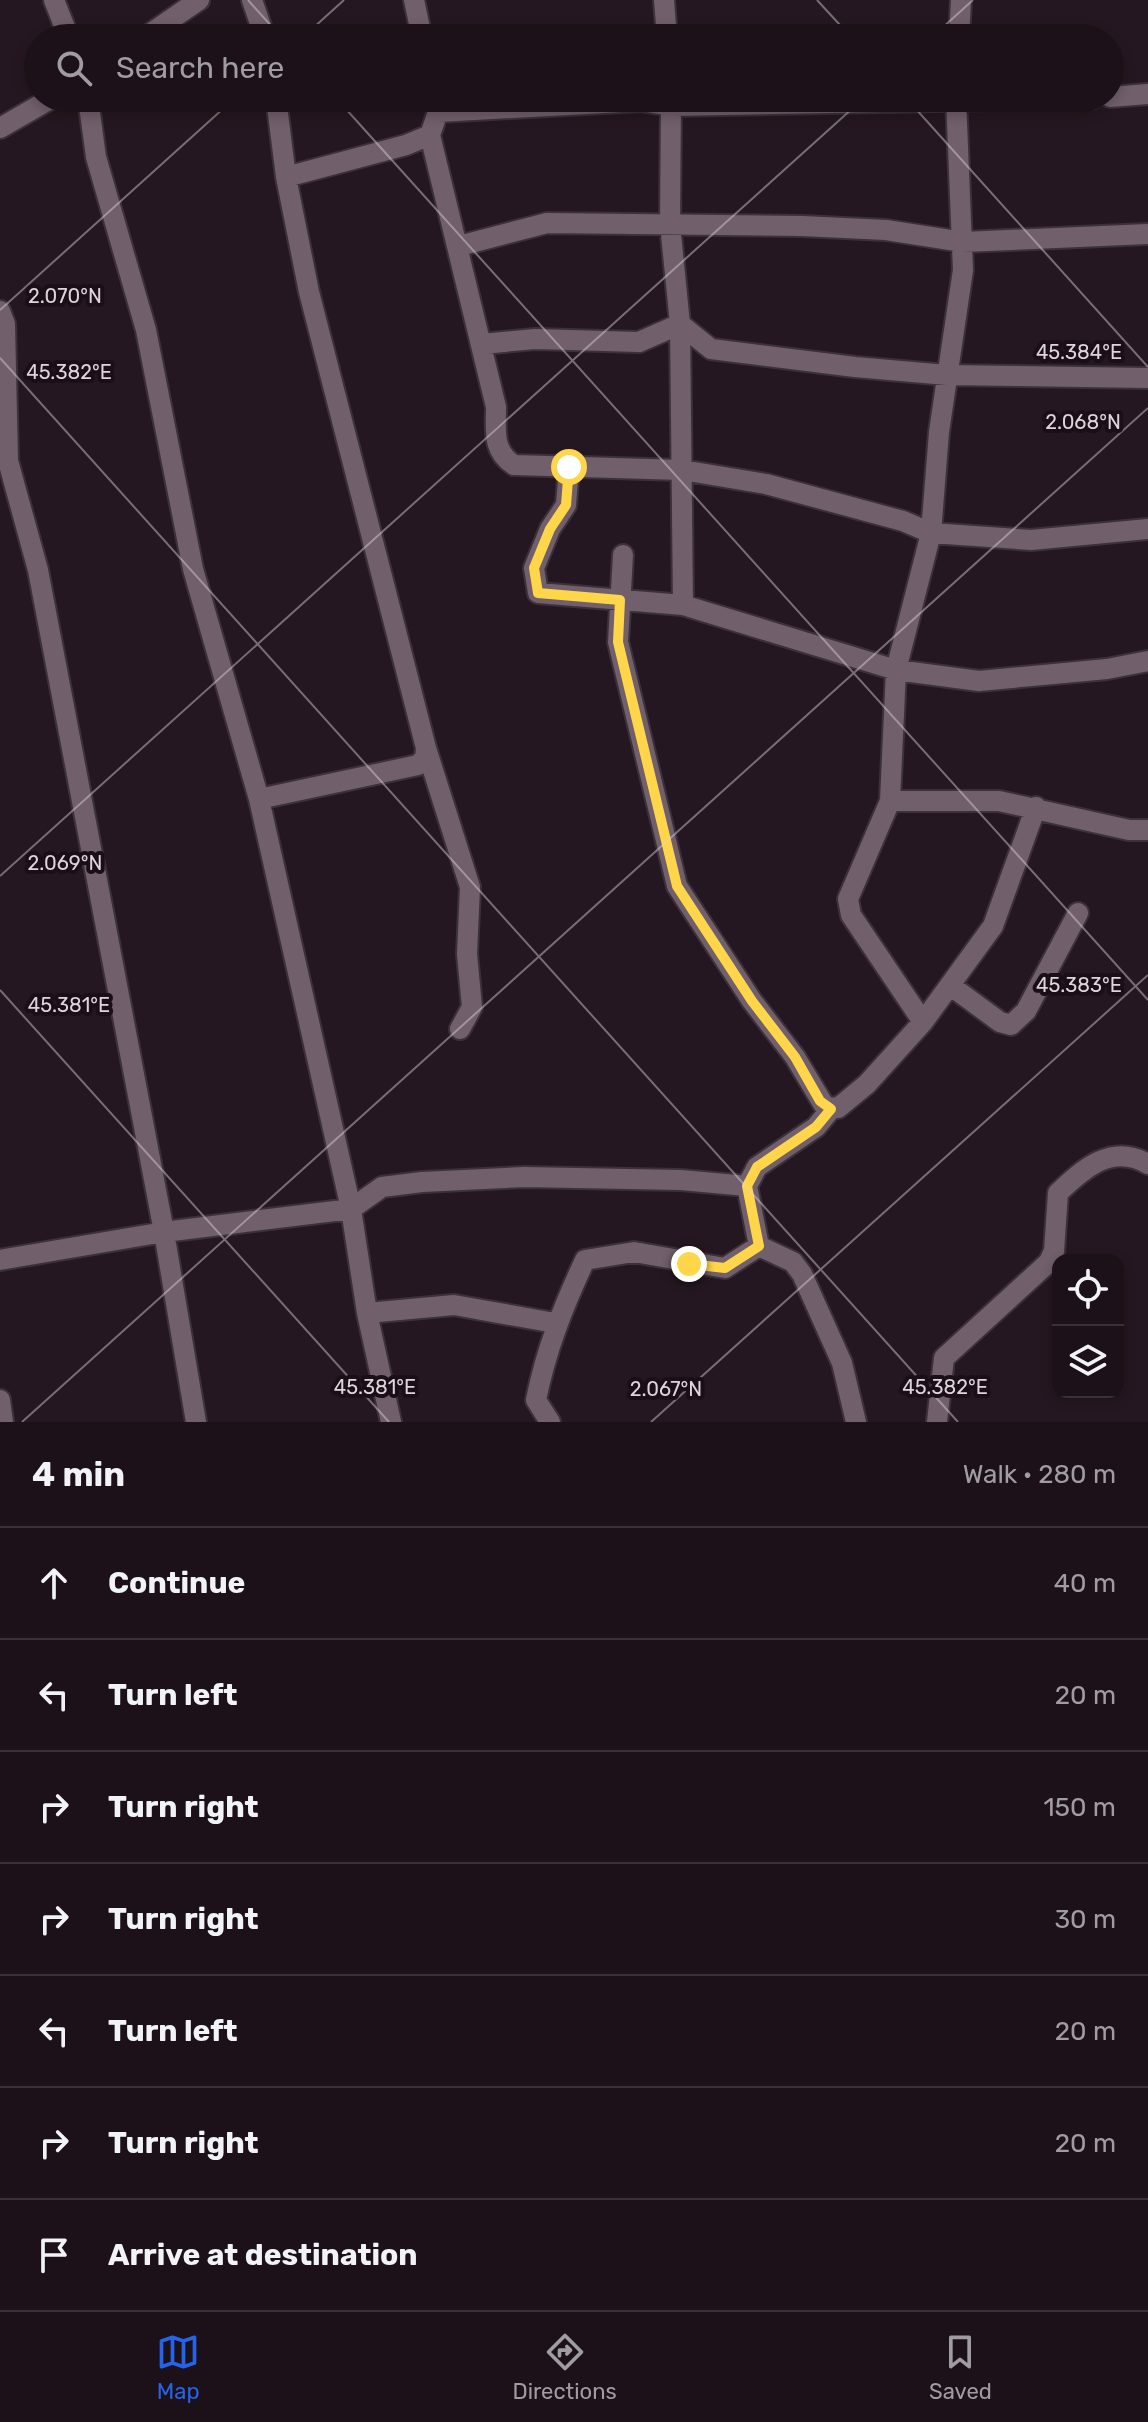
<!DOCTYPE html>
<html lang="en">
<head>
<meta charset="utf-8">
<style>
  :root { --surface:#1c1119; --page:#291f26; --text:#f1f3f6; --muted:#a09da2; --line:#3a3138; --accent:#2563eb }
  body { margin:0; font-family:Rubik,sans-serif; background:var(--page); color:var(--text) }
  .controls { position:absolute; right:24px; bottom:24px; display:grid; overflow:hidden; border-radius:16px; box-shadow:0 4px 12px #0003 }
  .controls button { width:72px; height:72px; display:grid; place-items:center; padding:0; border:0; border-bottom:2px solid var(--line); background:var(--surface); color:var(--text); font:40px sans-serif }
  .stop { position:absolute; width:24px; height:24px; margin:-18px; border:6px solid #ffd54a; border-radius:50%; background:#fff }
  .stop.end { background:#ffd54a; border-color:#fff; box-shadow:0 2px 8px #0008 }
  .list { margin:0; padding:0; list-style:none }
  h2 { display:flex; justify-content:space-between; align-items:center; height:104px; margin:0; padding:0 32px; font-size:34px }
  h2 small { font-size:26px; font-weight:400; color:var(--muted) }
  .list li { display:grid; grid-template-columns:52px 1fr auto; gap:24px; align-items:center; box-sizing:border-box; height:112px; padding:0 32px; border-top:2px solid var(--line) }
  .list b { display:block; font-size:30px; white-space:nowrap }
  .list em { font-size:26px; font-style:normal; color:var(--muted) }
  .icon { flex:none; width:44px; height:44px; fill:none; stroke:currentColor; stroke-width:2; stroke-linecap:round; stroke-linejoin:round }
  .map { position:relative; flex:none; width:1148px; height:1422px; overflow:hidden }
  .search { position:absolute; background:var(--surface); box-shadow:0 4px 12px #0003; left:24px; right:24px; top:24px; height:88px; display:flex; align-items:center; gap:20px; box-sizing:border-box; padding:0 28px; border-radius:44px; color:var(--muted); font-size:30px }
  .sheet { height:888px; background:var(--surface) }
  nav { display:flex; justify-content:space-around; align-items:center; box-sizing:border-box; height:112px; border-top:2px solid var(--line); background:var(--surface); font-size:22px; color:var(--muted) }
  nav a { display:grid; justify-items:center; gap:4px }
  nav .on { color:var(--accent) }
  .map>svg:first-child { display:block }
  .lines { fill:none; stroke-linecap:round; stroke-linejoin:round }
  .minor-casing { stroke:#3b3139; stroke-width:24 }
  .minor { stroke:#715f6c; stroke-width:20 }
  .route { stroke:#ffd54a; stroke-width:10 }
  .ticks { fill:none; stroke:#ded4db; stroke-width:2; stroke-opacity:0.45 }
  .ticks-label { font-size:20px; text-anchor:middle; fill:#ded4db; stroke:#1b0e18; stroke-width:8; stroke-linejoin:round; paint-order:stroke }
</style>
</head>
<body>
<div class="map">
<svg width="1148" height="1422" viewBox="0 0 1148 1422">
  <rect width="100%" height="100%" fill="#251721"/>
  <g class="lines">
    <defs>
      <path id="minor" d="M54 0 69 38
        M252 0 265 38
        M414 0 422 38
        M664 0 667 38
        M144 38 199 0
        M959 38 961 0
        M1110 97 1148 94
        M88 98 96 157 146 330 193 569 259 799 351 1209 367 1313 391 1422
        M276 98 286 177 309 292 426 748 470 887 467 954 472 1007 460 1029
        M671 98 670 224 680 324 683 605 896 670 979 681 1107 669 1148 661
        M438 112 641 101 671 106 1093 98
        M0 128 52 98
        M430 135 496 407C496 431 492 451 514 465L682 470 766 484 903 521 931 533 1031 540 1148 529
        M286 177 406 145 430 135 438 112 435 98
        M459 246 547 223 802 226 886 230 963 242 1148 234
        M0 311 5 324 8 461 38 570 164 1232 196 1422
        M482 344 535 339 639 342 680 324 711 349 855 367 947 375 1148 378
        M569 467 566 505 550 529 534 568 538 593 683 605
        M623 555 618 642 677 886 752 1001 795 1057 825 1107 838 1108 867 1084 923 1022 993 926 1036 807
        M259 799 418 765 425 758 426 748
        M890 801H999L1129 830H1148
        M951 986 1000 1022 1011 1025 1026 1011 1078 913
        M923 1022 851 915 848 899 890 801 896 670 931 533 939 432 963 270 956 98
        M831 1109 816 1127 757 1167 747 1186 759 1246 793 1262 802 1274 842 1363 856 1422
        M0 1260 164 1232 351 1209 382 1187 422 1182 524 1177 681 1180 747 1186
        M367 1313 454 1305 555 1323
        M0 1400 3 1422
        M550 1422 536 1400C546 1350 563 1307 585 1260L634 1252 725 1268 759 1246
        M937 1422 944 1358 1049 1262 1054 1251 1058 1193C1084 1168 1112 1143 1148 1164"/>
    </defs>
    <use href="#minor" class="minor-casing"/>
    <use href="#minor" class="minor"/>
  </g>
  <g class="lines">
    <path class="route" d="M569 467 566 505 550 529 534 568 538 593 620 600 618 642 677 886 752 1001 795 1057 820 1101 831 1109 816 1127 757 1167 747 1186 759 1246 725 1268 689 1264"/>
  </g>
  <path class="ticks" d="M248 0 282 38M817 0 852 38M302 38 344 0M931 38 973 0M336 98 1148 1000M906 98 1148 367M0 310 235 98M0 358 958 1422M0 876 864 98M0 990 389 1422M22 1422 1148 408M651 1422 1148 975"/>
  <g class="ticks-label">
    <text x="65" y="303">2.070°N</text>
    <text x="1079" y="359">45.384°E</text>
    <text x="69" y="379">45.382°E</text>
    <text x="1083" y="429">2.068°N</text>
    <text x="65" y="870">2.069°N</text>
    <text x="1079" y="992">45.383°E</text>
    <text x="69" y="1012">45.381°E</text>
    <text x="375" y="1394">45.381°E</text>
    <text x="945" y="1394">45.382°E</text>
    <text x="666" y="1396">2.067°N</text>
  </g>
</svg>
<div class="controls">
<button><svg class="icon" aria-label="locate" viewBox="0 0 24 24"><circle cx="12" cy="12" r="6"/><path d="M12 2v4M12 18v4M2 12h4M18 12h4"/></svg></button>
<button><svg class="icon" aria-label="layers" viewBox="0 0 24 24"><path d="M12 4l9 5-9 5-9-5zM3 14l9 5 9-5"/></svg></button>
</div>
<div class="stop" style="left:569px;top:467px"></div>
<div class="stop end" style="left:689px;top:1264px"></div>
<div class="search"><svg class="icon" aria-label="search" viewBox="0 0 24 24"><circle cx="10" cy="10" r="6"/><path d="M15 15l6 6"/></svg>Search here</div>
</div>
<section class="sheet">
<h2>4 min<small>Walk · 280 m</small></h2>
<ul class="list">
<li><svg class="icon" aria-label="ahead" viewBox="0 0 24 24"><path d="M12 20V5M6 11l6-6 6 6"/></svg><div><b>Continue</b></div><em>40 m</em></li>
<li><svg class="icon" aria-label="left" viewBox="0 0 24 24"><path d="M17 20v-9H6M10 6l-5 5 5 5"/></svg><div><b>Turn left</b></div><em>20 m</em></li>
<li><svg class="icon" aria-label="right" viewBox="0 0 24 24"><path d="M7 20v-9h11M14 6l5 5-5 5"/></svg><div><b>Turn right</b></div><em>150 m</em></li>
<li><svg class="icon" aria-label="right" viewBox="0 0 24 24"><path d="M7 20v-9h11M14 6l5 5-5 5"/></svg><div><b>Turn right</b></div><em>30 m</em></li>
<li><svg class="icon" aria-label="left" viewBox="0 0 24 24"><path d="M17 20v-9H6M10 6l-5 5 5 5"/></svg><div><b>Turn left</b></div><em>20 m</em></li>
<li><svg class="icon" aria-label="right" viewBox="0 0 24 24"><path d="M7 20v-9h11M14 6l5 5-5 5"/></svg><div><b>Turn right</b></div><em>20 m</em></li>
<li><svg class="icon" aria-label="arrive" viewBox="0 0 24 24"><path d="M6 21V4h12l-3 4 3 4H6"/></svg><div><b>Arrive at destination</b></div></li>
</ul>
</section>
<nav>
<a class="on"><svg class="icon" aria-label="map" viewBox="0 0 24 24"><path d="M3 6l6-2 6 2 6-2v14l-6 2-6-2-6 2zM9 4v14M15 6v14"/></svg>Map</a>
<a><svg class="icon" aria-label="directions" viewBox="0 0 24 24"><path d="M12 3l9 9-9 9-9-9zM9 14v-3h6M13 9l2 2-2 2"/></svg>Directions</a>
<a><svg class="icon" aria-label="saved" viewBox="0 0 24 24"><path d="M7 4h10v16l-5-4-5 4z"/></svg>Saved</a>
</nav>
</body>
</html>
